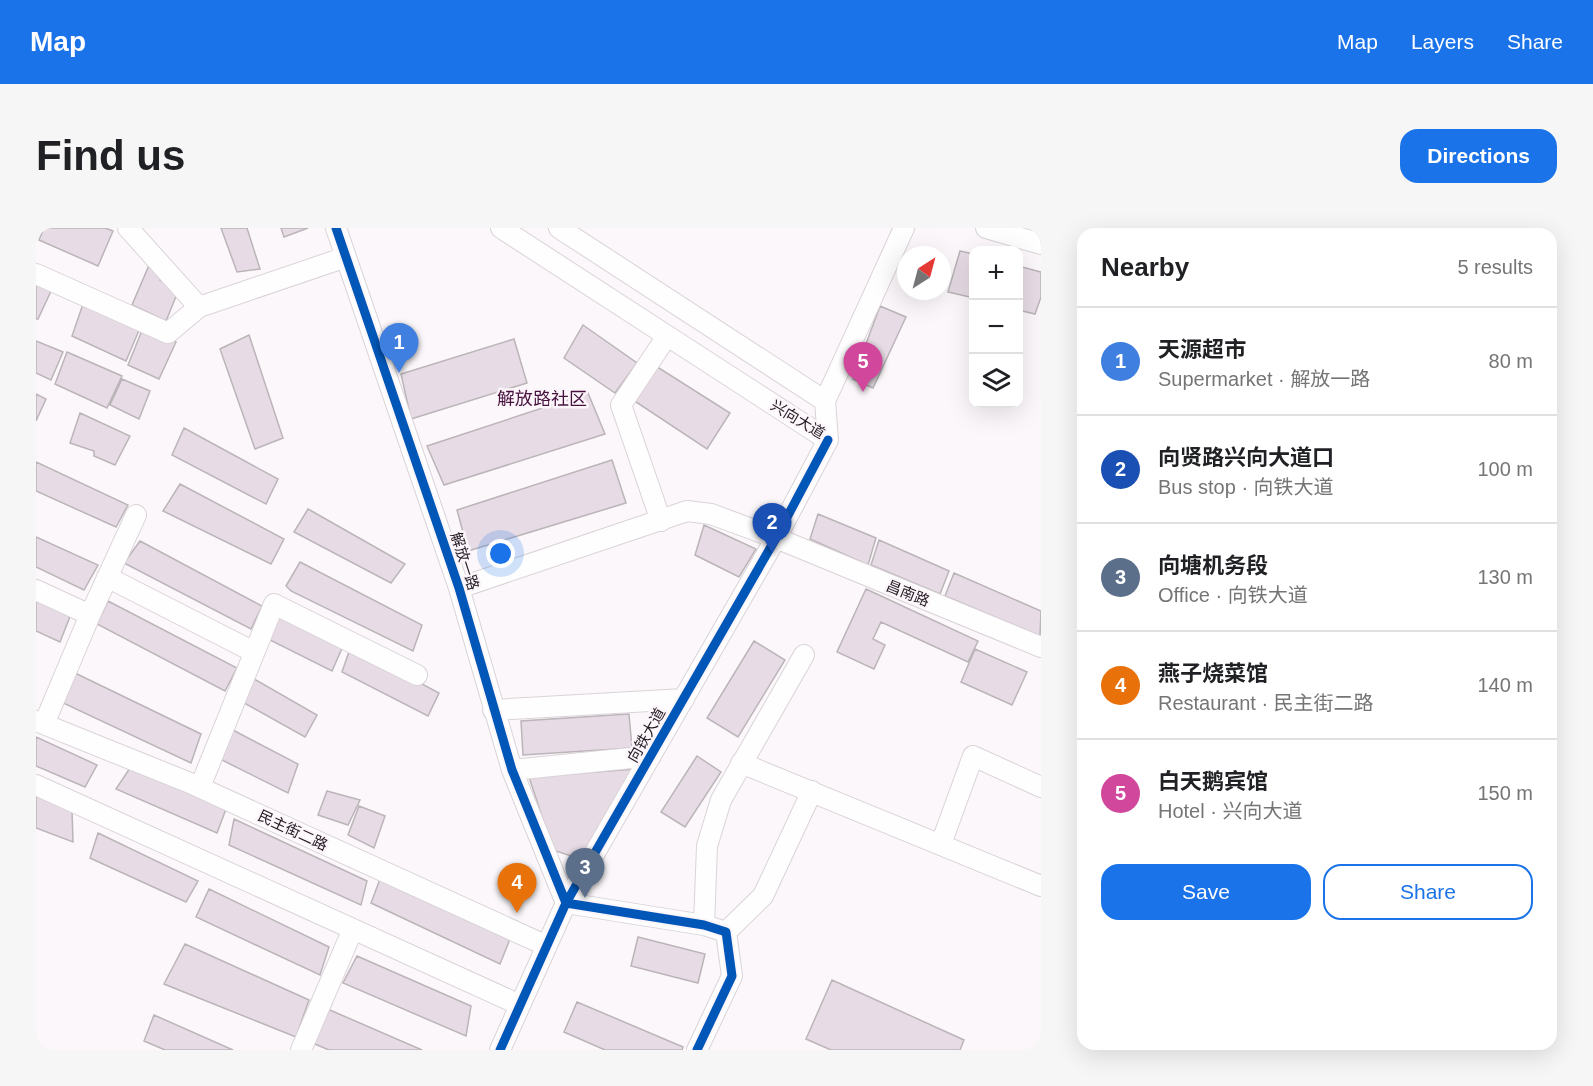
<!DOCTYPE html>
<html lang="en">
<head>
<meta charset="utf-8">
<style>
  :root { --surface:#fff; --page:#f6f6f6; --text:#202124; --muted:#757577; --line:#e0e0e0; --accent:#1a73e8 }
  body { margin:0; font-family:Arial,"Noto Sans SC",sans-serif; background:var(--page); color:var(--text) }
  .controls { position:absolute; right:18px; top:18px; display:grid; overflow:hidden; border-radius:12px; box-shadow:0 6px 24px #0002 }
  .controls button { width:54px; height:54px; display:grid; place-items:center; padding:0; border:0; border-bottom:2px solid var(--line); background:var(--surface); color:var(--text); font:30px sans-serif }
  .compass { position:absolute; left:861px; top:18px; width:54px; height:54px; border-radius:50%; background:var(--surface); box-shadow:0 6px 24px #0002; rotate:36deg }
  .you { position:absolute; left:465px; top:326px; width:21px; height:21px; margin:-15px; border:4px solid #fff; border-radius:50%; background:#1a73e8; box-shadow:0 0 0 9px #1a73e833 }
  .badge { display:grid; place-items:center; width:39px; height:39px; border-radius:50%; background:var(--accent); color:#fff; font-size:20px; font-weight:700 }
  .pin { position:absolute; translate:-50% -50px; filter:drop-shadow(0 2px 3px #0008) }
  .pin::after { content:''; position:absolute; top:32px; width:21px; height:18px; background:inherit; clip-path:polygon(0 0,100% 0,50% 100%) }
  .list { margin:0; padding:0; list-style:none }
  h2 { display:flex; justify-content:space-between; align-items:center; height:78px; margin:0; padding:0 24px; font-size:26px }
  h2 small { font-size:20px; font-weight:400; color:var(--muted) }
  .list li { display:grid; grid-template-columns:39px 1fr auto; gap:18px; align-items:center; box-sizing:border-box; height:108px; padding:0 24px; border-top:2px solid var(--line) }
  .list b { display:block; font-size:22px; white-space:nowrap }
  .list p { margin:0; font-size:20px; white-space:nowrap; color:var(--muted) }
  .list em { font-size:20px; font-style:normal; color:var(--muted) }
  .actions { display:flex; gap:12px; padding:18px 24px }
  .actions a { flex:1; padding:14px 0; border:2px solid var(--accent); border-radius:18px; text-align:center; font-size:21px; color:var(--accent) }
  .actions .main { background:var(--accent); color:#fff }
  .icon { flex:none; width:33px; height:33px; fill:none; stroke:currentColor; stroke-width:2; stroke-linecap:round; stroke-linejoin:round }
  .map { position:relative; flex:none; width:1005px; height:822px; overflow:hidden; border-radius:18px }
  header { display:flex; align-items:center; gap:36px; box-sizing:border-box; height:84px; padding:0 30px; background:var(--accent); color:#fff }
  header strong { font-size:28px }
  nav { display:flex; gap:33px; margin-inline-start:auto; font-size:21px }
  .intro { display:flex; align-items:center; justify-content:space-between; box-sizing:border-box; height:144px; padding:0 36px }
  h1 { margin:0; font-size:42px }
  .button { padding:15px 27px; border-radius:18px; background:var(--accent); color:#fff; font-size:21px; font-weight:700 }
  main { display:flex; gap:36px; padding:0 36px }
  aside { flex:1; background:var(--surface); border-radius:18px; box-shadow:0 6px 24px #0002 }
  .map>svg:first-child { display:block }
  .building { fill:#e7dce5; stroke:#bbb4b9; stroke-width:1.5 }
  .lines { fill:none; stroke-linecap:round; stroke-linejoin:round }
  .minor-casing { stroke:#dad3d8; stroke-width:22 }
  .minor { stroke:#fefefe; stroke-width:20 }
  .cycleway-casing { stroke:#fcf6fb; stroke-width:13 }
  .cycleway { stroke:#0057b8; stroke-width:9 }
  .labels { text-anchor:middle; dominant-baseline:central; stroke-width:5; stroke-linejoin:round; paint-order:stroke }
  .street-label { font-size:15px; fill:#241a22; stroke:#fcf6fb }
  .quarter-label { font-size:18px; fill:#46113e; stroke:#fcf6fb }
</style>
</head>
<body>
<header>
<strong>Map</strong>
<nav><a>Map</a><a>Layers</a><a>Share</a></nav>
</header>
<div class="intro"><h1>Find us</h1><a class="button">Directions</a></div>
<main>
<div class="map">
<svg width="1005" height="822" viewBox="0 0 1005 822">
  <rect width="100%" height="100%" fill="#fbf7fa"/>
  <path class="building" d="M8 0H69L77 3 62 38 3 12Z
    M185 0H211L224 41 201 44Z
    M245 0H272L248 9Z
    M924 23 938 26V70L912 64Z
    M114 35 127 44 124 52 138 58 141 66 130 93 96 77Z
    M982 38 1005 44V69L999 86 982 82Z
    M0 54 16 61 2 91H0Z
    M47 76 104 100 90 133 36 108Z
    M844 78 870 89 837 160 817 151Z
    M547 97 601 135 579 165 528 130Z
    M107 100 140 114 123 151 92 137Z
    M213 107 247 210 219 221 184 121Z
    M478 111 491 155 375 191 365 146Z
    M0 113 27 124 15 152 0 145Z
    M31 124 86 148 71 180 19 156Z
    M615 135 694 185 671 221 594 170Z
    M86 151 114 163 103 191 74 177Z
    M552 165 569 206 408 257 391 218Z
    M0 166 10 171 0 193Z
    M44 185 94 208 79 237 58 228V223L34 215Z
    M148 200 242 251 230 276 136 227Z
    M576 232 590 275 432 323 421 282Z
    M0 234 92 277 80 299 0 263Z
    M144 256 248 311 235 336 127 283Z
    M272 281 369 336 355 355 258 304Z
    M782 286 840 310 832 337 774 311Z
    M668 297 720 321 703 349 659 327Z
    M0 309 62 337 48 362 0 339Z
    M843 312 913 343 904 366 835 337Z
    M104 313 226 378 215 401 88 335Z
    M264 334 386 397 377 423 255 363 250 358Z
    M918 345 1005 383 1004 408 909 368Z
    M830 361 942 413 932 434 845 394 837 411 849 417 838 441 801 424Z
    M0 369 35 386 24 414 0 403Z
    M72 373 201 440 189 463 61 396Z
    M244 387 307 418 296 443 230 410Z
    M718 413 749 432 702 509 671 490Z
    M315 418 403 465 392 488 306 444Z
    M939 421 991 444 976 477 925 454Z
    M39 445 165 506 155 535 25 474Z
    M213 448 281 487 269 509 203 472Z
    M593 486 596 520 487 527 485 493Z
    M191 499 262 536 252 565 178 528Z
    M0 509 61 537 49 559 0 538Z
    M661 528 685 544 649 599 625 584Z
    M94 540 190 581 181 605 80 561Z
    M600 541 547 632 517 622 493 549Z
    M291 563 324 572 312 597 282 587Z
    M0 568 36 582 37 614 0 600Z
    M323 578 349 588 338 620 312 607Z
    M198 591 331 653 325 677 193 617Z
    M62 605 162 653 150 674 54 630Z
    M344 651 474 711 464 736 335 675Z
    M173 661 293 719 284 747 160 689Z
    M602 709 669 726 662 755 595 738Z
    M149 716 273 772 260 809 128 756Z
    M321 728 435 778 430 808 307 755Z
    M796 752 928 812 924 822H795L770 811Z
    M541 774 647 819 646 822H569L528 804Z
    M287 779 386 822H293L274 814Z
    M118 787 197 822H129L108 813Z"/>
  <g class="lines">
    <defs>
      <path id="minor" d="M92 0 163 79 310 29
        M300 0 423 360 476 542 530 675 668 697 690 704 696 748 661 822
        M465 0 792 212
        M523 0 789 173 792 212
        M950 0 1005 16
        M0 46 132 105 163 79
        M789 173 868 0
        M625 293 585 177 631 108
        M71 349 218 424
        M423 360 651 283 675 286 740 310 1005 419
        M0 362 54 387
        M457 482 648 471
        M0 493 154 555 511 718
        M8 496 54 387 100 287
        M705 535 1005 658
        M476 542 615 528
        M0 557 484 777
        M164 559 238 376 381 447
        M905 616 937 528 1005 559
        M668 697 671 618 685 572 768 427
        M690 704 727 668 776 563
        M265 822 317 701
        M464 822 530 675 740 310 792 212"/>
    </defs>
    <use href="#minor" class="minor-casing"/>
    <use href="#minor" class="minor"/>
    <defs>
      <path id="cycleway" d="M300 0 423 360 476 542 530 675 668 697 690 704 696 748 661 822
        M464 822 530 675 740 310 792 212"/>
    </defs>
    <use href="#cycleway" class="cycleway-casing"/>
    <use href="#cycleway" class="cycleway"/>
  </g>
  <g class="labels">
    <g class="street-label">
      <text transform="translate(762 191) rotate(31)">兴向大道</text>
      <text transform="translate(429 333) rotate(72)">解放一路</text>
      <text transform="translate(872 365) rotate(22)">昌南路</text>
      <text transform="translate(610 507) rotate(-60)">向铁大道</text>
      <text transform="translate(257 602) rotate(25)">民主街二路</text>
    </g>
    <g class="quarter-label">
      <text x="506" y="171">解放路社区</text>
    </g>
  </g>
</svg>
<div class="controls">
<button>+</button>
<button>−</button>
<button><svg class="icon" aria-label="layers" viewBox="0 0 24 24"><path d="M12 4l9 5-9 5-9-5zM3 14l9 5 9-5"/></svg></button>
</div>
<svg class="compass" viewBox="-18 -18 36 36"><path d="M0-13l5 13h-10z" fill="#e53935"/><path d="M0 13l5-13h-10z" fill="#757577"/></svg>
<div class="you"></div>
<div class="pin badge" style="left:363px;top:145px;background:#3f7fe0">1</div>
<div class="pin badge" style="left:736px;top:325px;background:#1a4fb4">2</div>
<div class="pin badge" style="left:549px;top:670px;background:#5c6f8a">3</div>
<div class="pin badge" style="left:481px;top:685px;background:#e8710a">4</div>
<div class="pin badge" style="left:827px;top:164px;background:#d1479c">5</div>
</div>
<aside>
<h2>Nearby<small>5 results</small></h2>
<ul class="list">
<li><span class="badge" style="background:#3f7fe0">1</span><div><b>天源超市</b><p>Supermarket · 解放一路</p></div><em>80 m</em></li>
<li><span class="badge" style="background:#1a4fb4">2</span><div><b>向贤路兴向大道口</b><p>Bus stop · 向铁大道</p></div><em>100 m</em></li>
<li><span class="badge" style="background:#5c6f8a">3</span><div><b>向塘机务段</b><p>Office · 向铁大道</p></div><em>130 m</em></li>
<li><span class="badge" style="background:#e8710a">4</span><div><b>燕子烧菜馆</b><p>Restaurant · 民主街二路</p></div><em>140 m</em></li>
<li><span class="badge" style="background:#d1479c">5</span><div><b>白天鹅宾馆</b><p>Hotel · 兴向大道</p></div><em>150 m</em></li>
</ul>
<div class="actions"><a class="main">Save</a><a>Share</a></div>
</aside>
</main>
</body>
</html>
